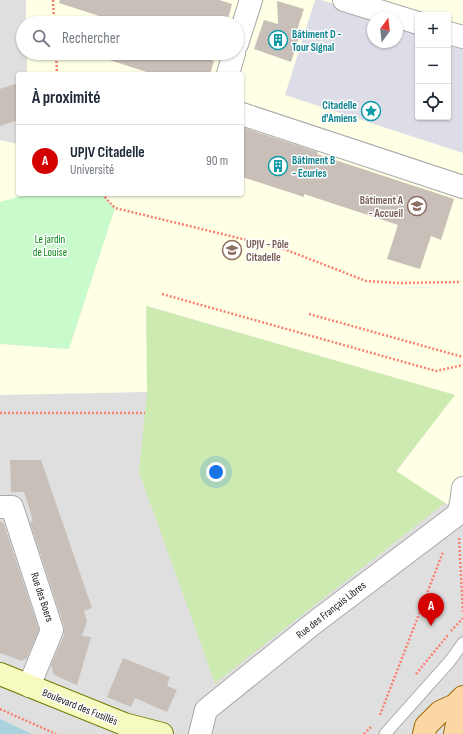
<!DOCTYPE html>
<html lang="fr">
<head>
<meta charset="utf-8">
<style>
  :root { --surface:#fff; --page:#f2f2f3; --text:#1f2937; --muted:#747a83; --line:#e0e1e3; --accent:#d40000 }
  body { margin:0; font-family:"Sofia Sans Condensed",sans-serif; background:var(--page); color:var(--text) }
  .controls { position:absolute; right:12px; top:12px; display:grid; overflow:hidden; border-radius:4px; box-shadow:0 1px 3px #0004 }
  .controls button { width:36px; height:36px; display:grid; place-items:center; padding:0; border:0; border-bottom:1px solid var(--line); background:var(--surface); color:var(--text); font:20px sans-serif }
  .compass { position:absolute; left:367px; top:12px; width:36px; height:36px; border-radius:50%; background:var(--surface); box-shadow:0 1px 3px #0004; rotate:15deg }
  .you { position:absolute; left:216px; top:472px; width:14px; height:14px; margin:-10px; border:3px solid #fff; border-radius:50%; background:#1a73e8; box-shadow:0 0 0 6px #1a73e833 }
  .badge { display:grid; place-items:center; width:26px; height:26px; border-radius:50%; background:var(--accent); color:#fff; font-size:13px; font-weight:700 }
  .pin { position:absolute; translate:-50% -33px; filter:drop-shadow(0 1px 2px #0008) }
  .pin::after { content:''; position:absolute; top:21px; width:14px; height:12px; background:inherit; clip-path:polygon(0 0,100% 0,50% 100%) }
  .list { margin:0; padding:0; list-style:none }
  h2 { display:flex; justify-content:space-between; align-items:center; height:52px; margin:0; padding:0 16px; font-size:17px }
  h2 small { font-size:13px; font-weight:400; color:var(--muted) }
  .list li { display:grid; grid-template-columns:26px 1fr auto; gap:12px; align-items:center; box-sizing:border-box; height:72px; padding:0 16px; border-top:1px solid var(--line) }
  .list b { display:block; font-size:15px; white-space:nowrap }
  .list p { margin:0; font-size:13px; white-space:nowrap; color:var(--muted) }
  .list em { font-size:13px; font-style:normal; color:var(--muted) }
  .icon { flex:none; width:22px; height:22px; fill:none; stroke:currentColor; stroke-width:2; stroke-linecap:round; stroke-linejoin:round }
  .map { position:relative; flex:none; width:463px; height:734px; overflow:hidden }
  .search { position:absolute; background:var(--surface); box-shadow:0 1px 3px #0004; left:16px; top:16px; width:228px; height:44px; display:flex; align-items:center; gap:10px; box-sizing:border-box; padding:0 14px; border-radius:22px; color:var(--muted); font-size:15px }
  .panel { position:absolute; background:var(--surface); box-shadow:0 1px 3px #0004; left:16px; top:72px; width:228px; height:124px; border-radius:4px }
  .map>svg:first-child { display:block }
  .residential { fill:#e0dfdf; fill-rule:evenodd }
  .education { fill:#ffffe5; fill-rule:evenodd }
  .grass { fill:#cdebb0 }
  .park { fill:#c8facc }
  .plaza { fill:#dddde8 }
  .water { fill:#aad3df }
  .building { fill:#c7bfb8 }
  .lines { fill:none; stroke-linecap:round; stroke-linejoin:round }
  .lane-casing { stroke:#a9a9a9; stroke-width:13 }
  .street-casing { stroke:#a9a9a9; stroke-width:24 }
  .secondary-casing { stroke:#707d05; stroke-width:24 }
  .primary-casing { stroke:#a06b00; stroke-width:24 }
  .path { stroke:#fa8072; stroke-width:2.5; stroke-dasharray:2 2; stroke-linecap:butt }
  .lane { stroke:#fff; stroke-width:11 }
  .street { stroke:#fff; stroke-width:22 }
  .secondary { stroke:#f7fabf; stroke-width:22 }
  .primary { stroke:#fcd6a4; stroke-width:22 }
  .labels { text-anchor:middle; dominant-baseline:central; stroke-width:3; stroke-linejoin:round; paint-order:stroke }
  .culture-label { font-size:11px; font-weight:bold; fill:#0d838f; stroke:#fff; text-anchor:start }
  .education-label { font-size:11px; font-weight:bold; fill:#785e54; stroke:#fff; text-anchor:end }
  .park-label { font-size:11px; fill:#0c8416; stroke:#fff }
  .street-label { font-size:11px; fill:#222; stroke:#fff }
</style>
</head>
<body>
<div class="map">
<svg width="463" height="734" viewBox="0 0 463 734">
  <rect width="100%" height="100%" fill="#f2efe9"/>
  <path class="residential" d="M0 0H463V734H0ZM418 15H448V117H418ZM373 18H397V42H373ZM23 23H237V53H23ZM18 74H242V194H18Z"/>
  <path class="education" d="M26 0H463V514L396 472 454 395 147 306V392L0 395V140L18 144V194H242V74H27V53H237V23H26ZM418 15H448V117H418ZM373 18H397V42H373Z"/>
  <path class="grass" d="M146 306 455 395 396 471 445 503 215 683 139 472 147 392Z"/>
  <path class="park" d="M28 194H102L115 208 69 349 0 344V202Z"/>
  <path class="plaza" d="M315 0H321L378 18H373V42H397V24L418 31V117H448V40L463 45V153L285 95Z"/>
  <path class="water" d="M0 719 32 734H33H0Z"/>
  <path class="building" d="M60 0H219L232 4 227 23H121L59 3Z
    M277 1 304 9 297 30 301 32 291 62 254 49 264 20 278 24Z
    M98 53H187L214 61 210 74H153L97 56Z
    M18 83V120L0 126V89Z
    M242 127 318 152 317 154 454 199 441 240 431 236 420 269 387 259 398 225 304 194V197L242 177Z
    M10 460H41L92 608 84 611 87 621 82 636 91 637 77 685 54 675 51 665 64 635V626L30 522 33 521 24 492H11Z
    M0 521 4 524 39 630 27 658 22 661 0 653Z
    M123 658 170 677 167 686 177 690 167 712 135 698 131 707 107 697Z"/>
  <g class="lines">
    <defs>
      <path id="lane" d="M385 734 450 661 463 643"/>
      <path id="street" d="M344 0 418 23
        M448 33 463 37
        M237 44 251 0
        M228 74 234 53
        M242 114 463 187
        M0 507H12L52 630 29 686
        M200 734 206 710 314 623 458 514 461 503 463 488"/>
      <path id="secondary" d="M0 674 124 724 162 734"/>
      <path id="primary" d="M424 734 426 726 440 712 455 705 463 697
        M455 734 458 719 455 705"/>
    </defs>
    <use href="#lane" class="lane-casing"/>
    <use href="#street" class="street-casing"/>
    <use href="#secondary" class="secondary-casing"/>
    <use href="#primary" class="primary-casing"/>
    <path class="path" d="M53 0 54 23
      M56 53 57 74
      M102 194 115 208 284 249 366 281 398 283 461 282
      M162 294 436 371 463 365
      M309 314 463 357
      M0 413H145
      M459 538 463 613
      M451 631 463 618
      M416 674 448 635
      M0 709 56 734
      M380 715 443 552
      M364 734 371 727"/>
    <use href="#lane" class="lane"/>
    <use href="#street" class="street"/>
    <use href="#secondary" class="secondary"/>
    <use href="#primary" class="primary"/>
  </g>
  <defs>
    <symbol id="building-ring" viewBox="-11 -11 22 22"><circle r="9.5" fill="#fff" stroke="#0f9aa8" stroke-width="1.5"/><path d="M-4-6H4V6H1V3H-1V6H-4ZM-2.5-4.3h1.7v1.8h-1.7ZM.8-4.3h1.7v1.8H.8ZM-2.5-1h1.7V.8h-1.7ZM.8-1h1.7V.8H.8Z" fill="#0f9aa8"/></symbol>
    <symbol id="sight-ring" viewBox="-11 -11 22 22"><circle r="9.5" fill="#fff" stroke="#0f9aa8" stroke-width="1.5"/><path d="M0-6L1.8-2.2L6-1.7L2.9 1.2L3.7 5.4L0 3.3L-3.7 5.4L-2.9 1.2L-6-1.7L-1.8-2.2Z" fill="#0f9aa8"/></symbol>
    <symbol id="university-ring" viewBox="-11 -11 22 22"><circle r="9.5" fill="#fff" stroke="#8d6e63" stroke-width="1.5"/><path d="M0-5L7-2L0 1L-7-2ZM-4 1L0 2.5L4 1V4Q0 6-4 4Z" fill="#8d6e63"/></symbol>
  </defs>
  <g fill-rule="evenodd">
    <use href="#building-ring" x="267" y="29" width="22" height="22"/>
    <use href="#sight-ring" x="360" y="100" width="22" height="22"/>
    <use href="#building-ring" x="267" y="155" width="22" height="22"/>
    <use href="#university-ring" x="406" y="195" width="22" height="22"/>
    <use href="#university-ring" x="221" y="239" width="22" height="22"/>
  </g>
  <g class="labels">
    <g class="culture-label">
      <text x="292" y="34">Bâtiment D -<tspan x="292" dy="13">Tour Signal</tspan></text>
      <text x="357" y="105" text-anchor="end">Citadelle<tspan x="357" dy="13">d'Amiens</tspan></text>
      <text x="292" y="160">Bâtiment B<tspan x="292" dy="13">- Ecuries</tspan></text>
    </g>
    <g class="education-label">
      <text x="403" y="200">Bâtiment A<tspan x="403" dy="13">- Accueil</tspan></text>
      <text x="246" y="244" text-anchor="start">UPJV - Pôle<tspan x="246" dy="13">Citadelle</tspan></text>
    </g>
    <g class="park-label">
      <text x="50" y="239">Le jardin<tspan x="50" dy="13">de Louise</tspan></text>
    </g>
    <g class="street-label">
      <text transform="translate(42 597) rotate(72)">Rue des Boers</text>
      <text transform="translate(331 610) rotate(-38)">Rue des Français Libres</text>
      <text transform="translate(80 707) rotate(22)">Boulevard des Fusillés</text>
    </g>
  </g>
</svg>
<div class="controls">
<button>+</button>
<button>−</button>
<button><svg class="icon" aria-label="locate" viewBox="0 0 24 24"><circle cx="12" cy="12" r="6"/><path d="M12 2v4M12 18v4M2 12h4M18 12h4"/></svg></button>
</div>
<svg class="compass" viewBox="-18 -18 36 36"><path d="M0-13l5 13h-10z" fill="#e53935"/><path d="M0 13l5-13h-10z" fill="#747a83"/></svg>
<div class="you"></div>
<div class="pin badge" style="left:431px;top:626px">A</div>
<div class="search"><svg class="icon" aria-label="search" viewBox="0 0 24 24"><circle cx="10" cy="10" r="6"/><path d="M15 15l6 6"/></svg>Rechercher</div>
<section class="panel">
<h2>À proximité<small></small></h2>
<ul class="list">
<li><span class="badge">A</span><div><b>UPJV Citadelle</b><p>Université</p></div><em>90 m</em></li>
</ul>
</section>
</div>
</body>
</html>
